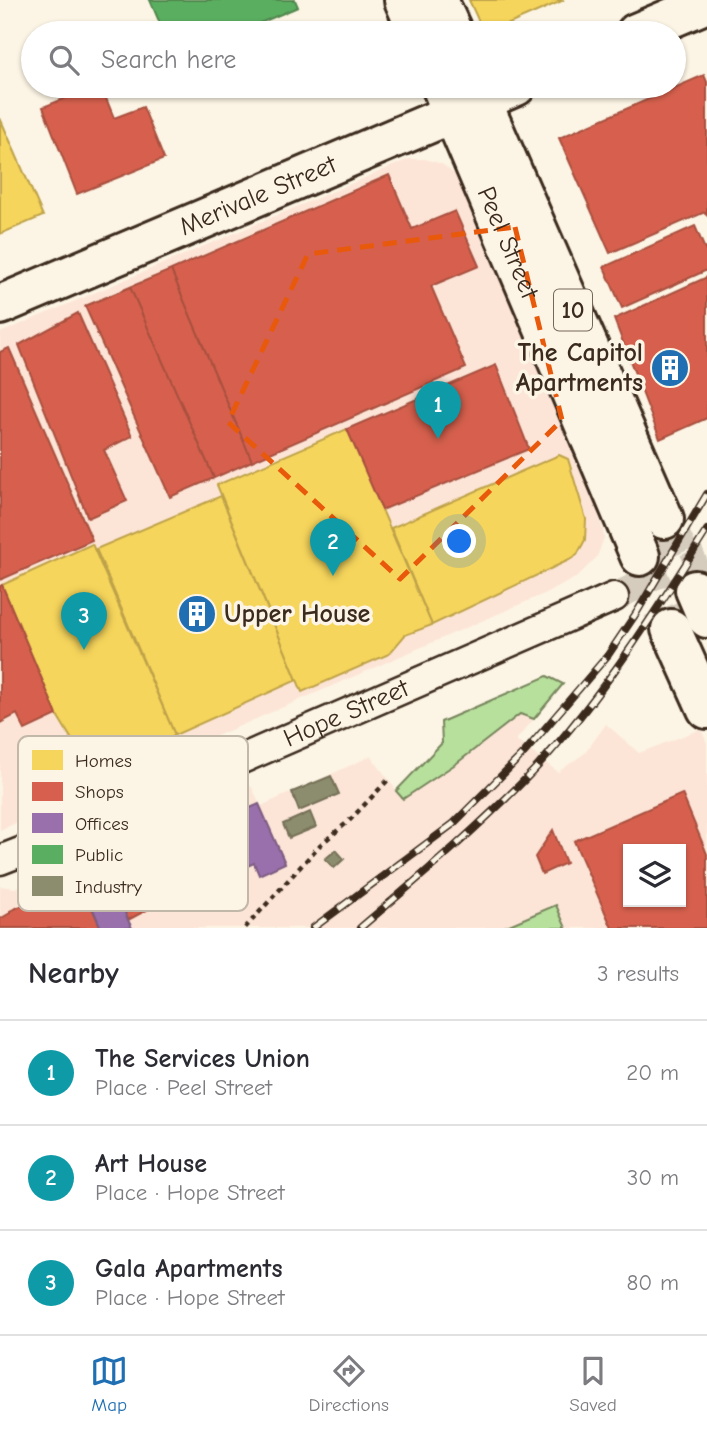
<!DOCTYPE html>
<html lang="en">
<head>
<meta charset="utf-8">
<style>
  :root { --surface:#fff; --page:#f2f2f3; --text:#2b2b33; --muted:#7c7c81; --line:#e1e1e2; --accent:#1f6fb2 }
  body { margin:0; font-family:"Comic Neue",sans-serif; background:var(--page); color:var(--text) }
  .controls { position:absolute; right:21px; bottom:21px; display:grid; overflow:hidden; border-radius:0px; box-shadow:0 2px 5px #0004 }
  .controls button { width:63px; height:63px; display:grid; place-items:center; padding:0; border:0; border-bottom:2px solid var(--line); background:var(--surface); color:var(--text); font:35px sans-serif }
  .you { position:absolute; left:460px; top:542px; width:24px; height:24px; margin:-18px; border:5px solid #fff; border-radius:50%; background:#1a73e8; box-shadow:0 0 0 10px #1a73e833 }
  .badge { display:grid; place-items:center; width:46px; height:46px; border-radius:50%; background:var(--accent); color:#fff; font-size:23px; font-weight:700 }
  .pin { position:absolute; translate:-50% -58px; filter:drop-shadow(0 2px 4px #0008) }
  .pin::after { content:''; position:absolute; top:37px; width:24px; height:21px; background:inherit; clip-path:polygon(0 0,100% 0,50% 100%) }
  .list { margin:0; padding:0; list-style:none }
  h2 { display:flex; justify-content:space-between; align-items:center; height:91px; margin:0; padding:0 28px; font-size:30px }
  h2 small { font-size:23px; font-weight:400; color:var(--muted) }
  .list li { display:grid; grid-template-columns:46px 1fr auto; gap:21px; align-items:center; box-sizing:border-box; height:105px; padding:0 28px; border-top:2px solid var(--line) }
  .list b { display:block; font-size:26px; white-space:nowrap }
  .list p { margin:0; font-size:23px; white-space:nowrap; color:var(--muted) }
  .list em { font-size:23px; font-style:normal; color:var(--muted) }
  .icon { flex:none; width:38px; height:38px; fill:none; stroke:currentColor; stroke-width:2; stroke-linecap:round; stroke-linejoin:round }
  .map { position:relative; flex:none; width:707px; height:928px; overflow:hidden }
  .search { position:absolute; background:var(--surface); box-shadow:0 2px 5px #0004; left:21px; right:21px; top:21px; height:77px; display:flex; align-items:center; gap:18px; box-sizing:border-box; padding:0 24px; border-radius:38px; color:var(--muted); font-size:26px }
  .sheet { height:406px; background:var(--surface) }
  nav { display:flex; justify-content:space-around; align-items:center; box-sizing:border-box; height:98px; border-top:2px solid var(--line); background:var(--surface); font-size:19px; color:var(--muted) }
  nav a { display:grid; justify-items:center; gap:4px }
  nav .on { color:var(--accent) }
  .map>svg:first-child { display:block }
  .built { fill:#fce5d7; fill-rule:evenodd }
  .green { fill:#b6e09c; stroke:#78855d; stroke-width:2 }
  .homes { fill:#f6d55c; stroke:#bea249; stroke-width:2 }
  .shops { fill:#d6604d; stroke:#a8503f; stroke-width:2; fill-rule:evenodd }
  .offices { fill:#9970ab; stroke:#7d5b81; stroke-width:2 }
  .public { fill:#5aae61; stroke:#51864d; stroke-width:2 }
  .industry { fill:#8c8c6e; stroke:#746f56; stroke-width:2 }
  .lines { fill:none; stroke-linecap:round; stroke-linejoin:round }
  .street-tunnel { stroke:#d5ccbd; stroke-width:28; stroke-dasharray:28 14; stroke-linecap:butt }
  .primary-tunnel { stroke:#d5ccbd; stroke-width:38; stroke-dasharray:38 19; stroke-linecap:butt }
  .street-casing { stroke:#3b2a1e; stroke-width:33 }
  .secondary-casing { stroke:#3b2a1e; stroke-width:44 }
  .primary-casing { stroke:#3b2a1e; stroke-width:44 }
  .path { stroke:#3b2a1e; stroke-width:4.5; stroke-dasharray:5 5; stroke-linecap:butt }
  .street { stroke:#fcf5e5; stroke-width:28 }
  .secondary { stroke:#fcf5e5; stroke-width:38 }
  .primary { stroke:#fcf5e5; stroke-width:38 }
  .rail-casing { stroke:#3b2a1e; stroke-width:8 }
  .rail { stroke:#fcf5e5; stroke-width:5; stroke-dasharray:16; stroke-linecap:butt }
  .marked { fill:none; stroke:#e8590c; stroke-width:5; stroke-dasharray:14 9; stroke-linejoin:round }
  .labels { text-anchor:middle; dominant-baseline:central; stroke-width:7; stroke-linejoin:round; paint-order:stroke }
  .shield { fill:#fcf5e5; stroke:#75675a; stroke-width:2 }
  .shield-label { font-size:24px; font-weight:bold; fill:#3b2a1e }
  .street-label { font-size:26px; fill:#3b2a1e; stroke:#fcf5e5 }
  .poi-label { font-size:26px; font-weight:bold; fill:#3b2a1e; stroke:#fcf5e5; text-anchor:end }
  .key { fill:#fcf5e5; stroke:#c2b8a9; stroke-width:2 }
  .key-label { font-size:19px; fill:#3b2a1e }
</style>
</head>
<body>
<div class="map">
<svg width="707" height="928" viewBox="0 0 707 928">
  <rect width="100%" height="100%" fill="#fcf5e5"/>
  <filter id="ink" filterUnits="userSpaceOnUse"><feTurbulence type="fractalNoise" baseFrequency=".0143" numOctaves="2"/><feDisplacementMap in="SourceGraphic" scale="14" xChannelSelector="R" yChannelSelector="G"/><feConvolveMatrix kernelMatrix="1 2 1 2 8 2 1 2 1" color-interpolation-filters="sRGB"/></filter>
  <g filter="url(#ink)">
    <path class="built" d="M409 159H425L442 164 461 179 590 484 603 530 604 538 597 557 577 577 551 591 0 830V333Z
      M520 714 534 719 516 740 558 772 585 753 606 724 639 753 701 729 707 743V928H566L555 905 502 928H0V886L15 888 251 786 261 806 371 756 403 799 457 763ZM628 849H681V902H628Z"/>
    <path class="green" d="M547 676 563 684 534 719 520 714 457 763 403 799 396 791 442 743 441 722Z
      M556 905 566 928H502Z"/>
    <path class="homes" d="M469 0H564L488 33H484Z
      M0 118 43 216 0 234Z
      M347 429 432 625 405 635 389 654 302 692 217 485Z
      M559 455 568 459 586 519 585 540 577 555 569 560 432 625 391 528Z
      M221 496 297 680 175 735 96 549Z
      M92 544 175 735 91 771 57 715 2 585Z"/>
    <path class="shops" d="M704 75 707 82V216L705 212 610 253 559 138Z
      M96 86H101L114 118 143 107 164 159 77 194 43 107Z
      M389 175 412 229 455 211 479 266 431 286 466 368 252 461 171 270Z
      M695 226 707 254V270L622 308 604 267Z
      M171 270 252 461 214 478 130 287Z
      M707 277V418L660 439 614 319Z
      M130 287 214 478 170 497 85 306Z
      M78 313 132 436 104 450 127 501 88 518 19 345Z
      M9 348 92 540 0 580V352Z
      M496 365 529 449 382 510 347 429Z
      M2 585 57 715 25 730 17 714 0 723V586Z
      M682 794 707 854V928H612L574 841ZM628 849H681V902H628Z
      M553 830 566 863 542 874 535 857Z
      M139 858 158 904 128 920 107 870Z
      M79 879 101 928H0V919L10 913V911Z"/>
    <path class="offices" d="M259 804 285 863 259 875 254 863 227 875V873L221 875 201 829Z
      M107 870 128 920 132 928H101L81 881Z"/>
    <path class="public" d="M150 0H295L298 7 236 33H187L184 26 164 33Z"/>
    <path class="industry" d="M331 776 339 794 299 811 292 792Z
      M310 812 316 827 289 838 283 824Z
      M336 850 344 859 334 868 325 859Z"/>
    <g class="lines">
      <path class="street-tunnel" d="M686 568 707 559
        M614 597 650 580"/>
      <path class="primary-tunnel" d="M664 519 695 590
        M640 556 671 629"/>
      <defs>
        <g id="street">
          <path id="s1" d="M0 860 85 827 614 597"/>
        </g>
        <path id="secondary" d="M404 0 418 33
          M636 33 707 3
          M441 86 453 114
          M482 101 516 86"/>
        <g id="primary">
          <path d="M438 0 453 33"/>
          <path d="M475 86 664 519"/>
          <path id="s2" d="M453 114 640 556"/>
          <path id="s3" d="M0 305 482 101"/>
          <path d="M695 590 707 618"/>
          <path d="M671 629 707 709"/>
        </g>
      </defs>
      <use href="#street" class="street-casing"/>
      <use href="#secondary" class="secondary-casing"/>
      <use href="#primary" class="primary-casing"/>
      <path class="path" d="M245 928 320 845 349 821 388 780"/>
      <use href="#street" class="street"/>
      <use href="#secondary" class="secondary"/>
      <use href="#primary" class="primary"/>
      <defs>
        <path id="rail" d="M313 928 453 824 524 753 608 655 637 612 707 494
          M360 928C421 876 482 825 537 767 603 695 655 613 707 530"/>
      </defs>
      <use href="#rail" class="rail-casing"/>
      <use href="#rail" class="rail"/>
    </g>
  </g>
  <path class="marked" d="M515 227 562 420 400 579 228 422 308 254Z"/>
  <defs>
    <symbol id="building-disc" viewBox="-11 -11 22 22"><circle r="9.5" fill="#1f6fb2" stroke="#fcf5e5"/><path d="M-4-6H4V6H1V3H-1V6H-4ZM-2.5-4.3h1.7v1.8h-1.7ZM.8-4.3h1.7v1.8H.8ZM-2.5-1h1.7V.8h-1.7ZM.8-1h1.7V.8H.8Z" fill="#fff"/></symbol>
  </defs>
  <g fill-rule="evenodd">
    <use href="#building-disc" x="648" y="346" width="44" height="44"/>
    <use href="#building-disc" x="175" y="592" width="44" height="44"/>
  </g>
  <g class="labels">
    <rect class="shield" x="554" y="289.5" width="38" height="41" rx="5"/>
    <g class="shield-label">
      <text x="573" y="310">10</text>
    </g>
    <g class="street-label">
      <text stroke="none"><textPath href="#s3" startOffset="280">Merivale Street</textPath></text>
      <text stroke="none"><textPath href="#s2" startOffset="140">Peel Street</textPath></text>
      <text stroke="none"><textPath href="#s1" startOffset="376">Hope Street</textPath></text>
    </g>
    <g class="poi-label">
      <text x="643" y="353">The Capitol<tspan x="643" dy="30">Apartments</tspan></text>
      <text x="224" y="614" text-anchor="start">Upper House</text>
    </g>
  </g>
  <rect x="18" y="736" width="230" height="175" rx="10" class="key"/>
  <rect x="32" y="750" width="31" height="20" fill="#f6d55c"/>
  <rect x="32" y="782" width="31" height="19" fill="#d6604d"/>
  <rect x="32" y="813" width="31" height="20" fill="#9970ab"/>
  <rect x="32" y="845" width="31" height="19" fill="#5aae61"/>
  <rect x="32" y="876" width="31" height="20" fill="#8c8c6e"/>
  <g class="key-label">
    <text x="75" y="767">Homes</text>
    <text x="75" y="798">Shops</text>
    <text x="75" y="830">Offices</text>
    <text x="75" y="861">Public</text>
    <text x="75" y="893">Industry</text>
  </g>
</svg>
<div class="controls">
<button><svg class="icon" aria-label="layers" viewBox="0 0 24 24"><path d="M12 4l9 5-9 5-9-5zM3 14l9 5 9-5"/></svg></button>
</div>
<div class="you"></div>
<div class="pin badge" style="left:438px;top:439px;background:#0f9aa8">1</div>
<div class="pin badge" style="left:333px;top:576px;background:#0f9aa8">2</div>
<div class="pin badge" style="left:84px;top:650px;background:#0f9aa8">3</div>
<div class="search"><svg class="icon" aria-label="search" viewBox="0 0 24 24"><circle cx="10" cy="10" r="6"/><path d="M15 15l6 6"/></svg>Search here</div>
</div>
<section class="sheet">
<h2>Nearby<small>3 results</small></h2>
<ul class="list">
<li><span class="badge" style="background:#0f9aa8">1</span><div><b>The Services Union</b><p>Place · Peel Street</p></div><em>20 m</em></li>
<li><span class="badge" style="background:#0f9aa8">2</span><div><b>Art House</b><p>Place · Hope Street</p></div><em>30 m</em></li>
<li><span class="badge" style="background:#0f9aa8">3</span><div><b>Gala Apartments</b><p>Place · Hope Street</p></div><em>80 m</em></li>
</ul>
</section>
<nav>
<a class="on"><svg class="icon" aria-label="map" viewBox="0 0 24 24"><path d="M3 6l6-2 6 2 6-2v14l-6 2-6-2-6 2zM9 4v14M15 6v14"/></svg>Map</a>
<a><svg class="icon" aria-label="directions" viewBox="0 0 24 24"><path d="M12 3l9 9-9 9-9-9zM9 14v-3h6M13 9l2 2-2 2"/></svg>Directions</a>
<a><svg class="icon" aria-label="saved" viewBox="0 0 24 24"><path d="M7 4h10v16l-5-4-5 4z"/></svg>Saved</a>
</nav>
</body>
</html>
